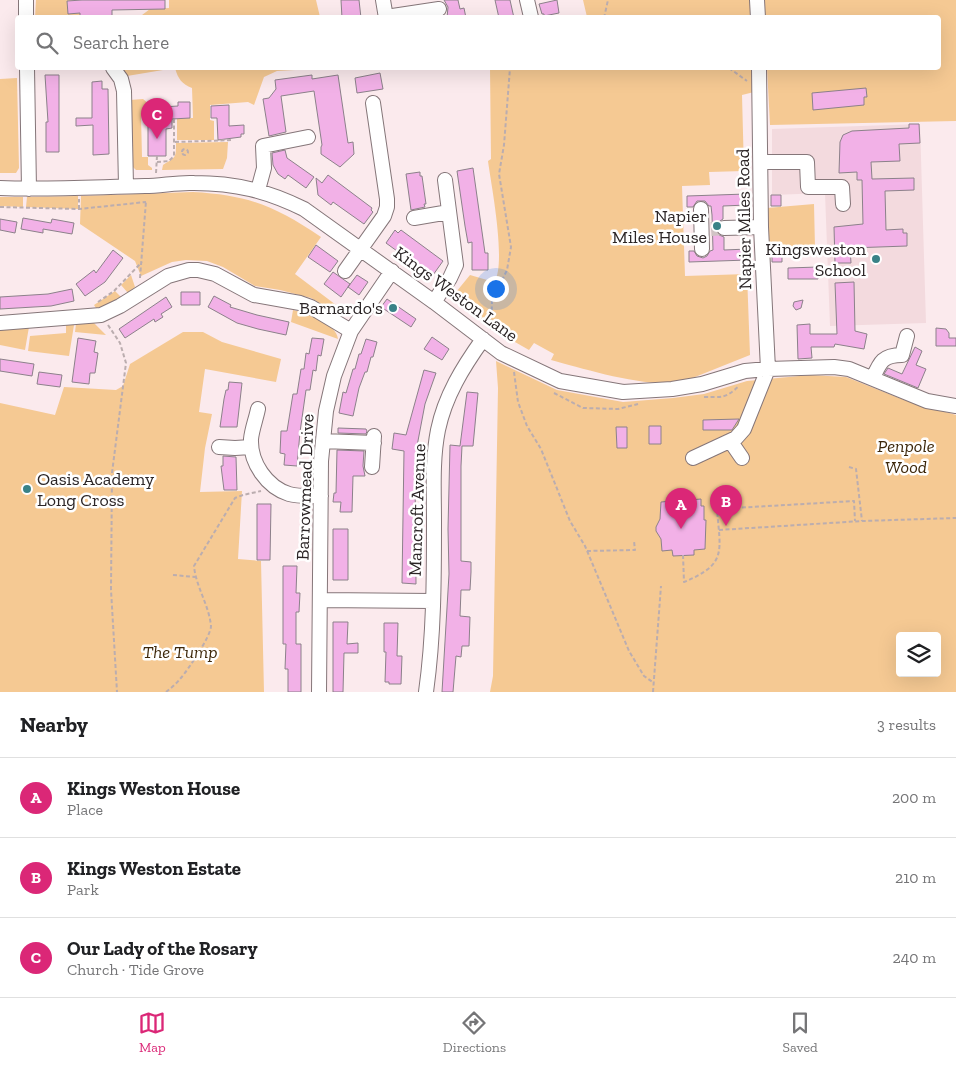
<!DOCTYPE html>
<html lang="en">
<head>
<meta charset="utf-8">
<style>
  :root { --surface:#fff; --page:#f6f6f6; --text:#202124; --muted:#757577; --line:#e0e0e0; --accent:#db2777 }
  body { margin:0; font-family:"Zilla Slab",serif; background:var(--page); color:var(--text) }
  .controls { position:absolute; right:15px; bottom:15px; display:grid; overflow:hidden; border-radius:5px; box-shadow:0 5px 20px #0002 }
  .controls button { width:45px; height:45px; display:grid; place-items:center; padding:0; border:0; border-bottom:1px solid var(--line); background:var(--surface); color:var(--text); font:25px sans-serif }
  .you { position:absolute; left:495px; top:288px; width:18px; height:18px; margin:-12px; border:4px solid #fff; border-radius:50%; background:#1a73e8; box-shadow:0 0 0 8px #1a73e833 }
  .badge { display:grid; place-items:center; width:32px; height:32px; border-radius:50%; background:var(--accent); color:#fff; font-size:16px; font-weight:700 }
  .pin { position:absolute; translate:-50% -41px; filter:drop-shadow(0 1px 2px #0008) }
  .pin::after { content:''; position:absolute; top:26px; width:18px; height:15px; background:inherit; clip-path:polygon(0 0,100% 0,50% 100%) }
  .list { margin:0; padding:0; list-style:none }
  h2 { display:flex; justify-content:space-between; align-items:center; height:65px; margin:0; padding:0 20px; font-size:21px }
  h2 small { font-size:16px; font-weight:400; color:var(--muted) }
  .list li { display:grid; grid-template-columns:32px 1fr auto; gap:15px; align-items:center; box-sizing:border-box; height:80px; padding:0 20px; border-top:1px solid var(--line) }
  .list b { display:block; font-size:19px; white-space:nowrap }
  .list p { margin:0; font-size:16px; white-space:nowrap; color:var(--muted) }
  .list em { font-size:16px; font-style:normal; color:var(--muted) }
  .icon { flex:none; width:28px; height:28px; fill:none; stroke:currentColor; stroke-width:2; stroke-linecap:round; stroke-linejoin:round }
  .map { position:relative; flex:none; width:956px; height:692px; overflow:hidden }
  .search { position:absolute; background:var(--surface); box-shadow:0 5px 20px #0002; left:15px; right:15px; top:15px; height:55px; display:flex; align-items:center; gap:12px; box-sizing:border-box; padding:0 18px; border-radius:5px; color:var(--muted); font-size:19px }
  .sheet { height:305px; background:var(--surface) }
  nav { display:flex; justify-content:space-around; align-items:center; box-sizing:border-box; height:70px; border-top:1px solid var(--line); background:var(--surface); font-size:14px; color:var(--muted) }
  nav a { display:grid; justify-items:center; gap:2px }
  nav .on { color:var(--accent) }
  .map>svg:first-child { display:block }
  .built { fill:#f3dade }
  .green { fill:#f5c993; fill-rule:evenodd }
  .building { fill:#f2b1e7; stroke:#8c818a }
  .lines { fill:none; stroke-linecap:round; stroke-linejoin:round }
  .minor-tunnel { stroke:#d1c3c5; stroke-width:14; stroke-dasharray:14 7; stroke-linecap:butt }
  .minor-casing { stroke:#857679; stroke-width:16 }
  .path { stroke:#bbadaf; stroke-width:2; stroke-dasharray:4 2.5; stroke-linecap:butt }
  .minor { stroke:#fff; stroke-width:14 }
  .poi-dot { fill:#398287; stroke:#fff; stroke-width:2 }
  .labels { text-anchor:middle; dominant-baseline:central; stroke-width:5; stroke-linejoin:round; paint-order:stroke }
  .poi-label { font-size:18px; fill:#2b2526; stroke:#fff; text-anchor:end }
  .street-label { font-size:18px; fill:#2b2526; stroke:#fff }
  .park-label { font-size:18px; font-style:italic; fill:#3d270a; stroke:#fff }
</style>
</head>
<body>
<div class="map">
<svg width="956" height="692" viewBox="0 0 956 692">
  <rect width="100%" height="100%" fill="#fbeaed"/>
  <path class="built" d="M920 124 926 323 830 326 825 193 772 195V129Z"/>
  <path class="green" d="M36 0H82L67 1 68 13H80V17L35 18Z
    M169 0H316L320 17 138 18 150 9 169 8Z
    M583 0H753V17H584H587Z
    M763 0H956V121L770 125 767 68H938V18L764 17Z
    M121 68H331L277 71 264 77 254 105 248 102 210 105V120L214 121V140H177V118H193L192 88C182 84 178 79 175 68L127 76Z
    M490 68H754V92L742 95 744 171 709 172 710 185 682 186 685 276 747 274 750 355 685 381C651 390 585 369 551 360L554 354 534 343 529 350 494 330 452 297 470 275 494 282C507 265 491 184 488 161L491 159Z
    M17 78 19 168 16 173H0V79Z
    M143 99 149 104 150 116H141L142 157H148V165L152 168V170H136L131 165 130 100Z
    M228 142 227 158 223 169 162 170 163 165C176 157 176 158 176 143Z
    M193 192C248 195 275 206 321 237L295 274 344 311 348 312 355 310 346 316H341L311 298 280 290 255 286 223 267 207 261 186 260 172 262 141 276 135 261 80 224 81 196Z
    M78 196V209L26 207 27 197Z
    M0 197H23V207L0 206Z
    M814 204 815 248 768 251 767 208Z
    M131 275 135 287 128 293 121 285Z
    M115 291 121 297 105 306 96 308 94 305Z
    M293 310C306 313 337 324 338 339L291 322Z
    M94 323 106 335 75 332 76 324Z
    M66 325H74L69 356 28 351 30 336 66 333Z
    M29 327 25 350 0 345V329Z
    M183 332H203L222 342 281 359 276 382 205 369 199 412 212 414 205 448 200 492 242 491 238 559 261 561 264 692H0V403L55 415 64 387 116 390 123 386 130 364Z
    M496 361 557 390 623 402 673 398 704 394 747 381 810 375 846 377 904 400 956 415V692H490L493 676 498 388ZM900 636H937V673H900Z"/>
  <path class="building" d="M82 0H165V9L112 10V18H80V13L68 14 67 1Z
    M341 0H359L361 18H342Z
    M444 0H458L460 9 464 8 466 18H447L448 7Z
    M495 0H510L514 18H499Z
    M557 0 559 13 544 16V14H542L539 4Z
    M380 73 383 89 357 93 355 78Z
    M45 75H59V152H46V122H48Z
    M312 75V79L338 75 348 143 353 142 354 154 340 167 321 154V147L322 145 314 91 281 96 286 132 269 136 263 99 269 98 276 89 275 80Z
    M102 81V89H108L109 154 93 155V125L76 126V118H92V82Z
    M866 88 867 97H864V105L813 110 812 93Z
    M178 102H190V118L172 119V128L166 129V156H148V123H149V117H163L162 107 178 106Z
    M229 105V126L244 125V134H241V137L218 140 217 118H211V106Z
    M909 124H919L920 143 899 144 900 161 871 162 872 179 914 178V190L885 191 886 230 903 229V233H907V246L850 248 851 263H835L834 227 863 224 862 180H857V172L839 173 840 142 843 135 852 131 909 128Z
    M285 150 287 158 314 177 306 188 288 175 285 179 278 174 273 165 272 153Z
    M473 168 485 253H488V270H472V242L468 243 465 226 457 171Z
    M420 172V176H422L426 204H424L425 207 411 210 406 174Z
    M328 175 372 208 371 210 373 212 364 224 333 202 331 205 318 195 316 178 322 183Z
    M746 194 747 205 723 206V219L717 223 715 229 719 235 724 237V250L748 249V260L689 262V251H694L697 256 703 258 707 256 710 251 713 250 712 215 711 206H709L705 201H697L693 207H687V196Z
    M771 195H781V206H771Z
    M23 218 51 223 52 219 74 223 72 234 43 229V233L21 229Z
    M0 219 17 222 15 233 0 230Z
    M395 230 398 233 401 230 443 261 433 275 431 274 430 275 386 243Z
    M316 245 338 261 330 272 308 257Z
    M113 250 123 258 105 282 85 296 76 284 94 270 96 273Z
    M782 250V262H772V251Z
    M818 267V279H788V268Z
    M333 272 350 284 341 297 324 284Z
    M357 275 368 282 359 295 348 287Z
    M854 282 855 331 867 334 864 349 835 344 834 347H811L812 358 798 359 797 325 810 324V334H837L835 283Z
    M72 289 74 301 51 306 0 309V297L48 294Z
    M181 292H200V305H181Z
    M214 296 231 305 230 307 257 315 289 322 286 335 258 329 237 323 208 307Z
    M166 297 172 307 161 314 163 317 155 322 154 319 125 338 119 329Z
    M387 299 416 319 411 327 381 307Z
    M803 300 801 308 796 310 793 306 794 302Z
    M936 328 946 329 949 333V338H956V346H936Z
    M432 337 449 349 442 360 424 349Z
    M78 338 96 341 94 352 98 353 95 373H90L89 384 72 382Z
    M312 338 324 339 321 356 318 355 316 371 313 370 310 390H306L300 432 297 466 284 465 285 454 280 453 281 431H287L293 394H297L301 369H304L306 353 309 354Z
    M366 339 377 342 373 357H371L367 372H365L359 388 353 416 339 413 343 392 346 393 353 369H355L359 354H361Z
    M915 347 922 351 916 365 926 369 918 388 884 374 888 368 902 374Z
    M0 359 34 364 32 376 0 371Z
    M424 370 436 373 425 404 417 446 415 474 416 584 402 583 404 451 392 449 394 433 406 435Z
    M39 372 62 375 60 387 37 384Z
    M229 382 242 383 237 427H220L224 399 226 390H228Z
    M467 392 478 393 473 446H462L461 466V561L471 562V572L470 590H461L460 616 470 617 469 646H462L461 657 456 656 453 692H442L449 574 448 529 450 445 460 446Z
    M739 419 732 430H703V420Z
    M649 426H661V444H649Z
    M616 427H627V448H617Z
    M338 428 366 429 367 431 366 434 338 433Z
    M337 450 364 451 363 466 365 476H353L352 512H340L341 502H333L334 493H336Z
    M223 456 236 457 237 490H224L221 466H223Z
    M701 499V506H704V520H706L705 549 694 550V555L673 556 672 550 662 551 661 539 656 531V527L660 519 661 502 673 501V507L689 506V500Z
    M257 504H271L270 560H257Z
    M333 529H348V580H333Z
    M283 566H297L296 593H300L299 612H296V644H301V692H288V669H285L286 644H283Z
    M333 622H348L347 644 358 643V653H344L343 692H333Z
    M384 623H398L397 656H402L401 684H389V682H385L386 652H384Z"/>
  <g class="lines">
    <path class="minor-tunnel" d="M711 229 724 228"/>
    <defs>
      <path id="minor" d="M26 0V18
        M383 0 386 18
        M527 0 531 17
        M757 0 758 18
        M386 17 439 9
        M27 68 29 189
        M113 68 121 79 124 91 126 186
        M761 162H807L808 187H842L843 204
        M0 188C48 190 97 187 145 186 161 186 178 182 194 183 236 183 267 191 304 209L434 302 501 353 560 381 623 392 672 389 702 384 745 371 768 369 834 367 849 369 927 401 956 406
        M258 190 264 168 263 146 308 137
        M701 209 702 249
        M414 218 449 212
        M724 228 761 227
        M345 271 384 216 387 207V199L373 103
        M434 302 450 278 456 265 445 180
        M0 323 101 315 120 306 168 276 189 270H198L215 274 254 295 300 303 311 307 351 331
        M873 378C880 362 883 355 902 355L907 336
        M258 409C256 419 252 429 251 439 250 463 267 487 289 494 299 497 311 496 321 496
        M323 441 374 443
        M731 442 742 458
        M219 447 235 448 251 447
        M693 458 736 438 744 429 768 369 761 227 759 68
        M372 467 374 436
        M320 600 433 601
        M319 692 321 461 326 411 334 376 351 331 392 271
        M426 692C434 635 434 578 434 521 434 491 432 460 438 430 445 396 463 367 483 339"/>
    </defs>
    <use href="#minor" class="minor-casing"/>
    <path class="path" d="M604 18 608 0
      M729 68 747 81
      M175 142 233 140
      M182 152a3 3 0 1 1 6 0a3 3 0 1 1-6 0Z
      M157 162 169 161 174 156V119
      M156 173 157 156
      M0 207 79 209 146 202
      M79 209V199
      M140 278 146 201
      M98 302 114 291 142 262
      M108 325 120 343 126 363 112 473 111 590 117 692
      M491 330 492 301 507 270 511 247 499 174 504 145 510 68
      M514 372 518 402 527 426 541 449 570 521 585 546 629 651 644 676 654 683
      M554 393 583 408 618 409 638 404
      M704 397C722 397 725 399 739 386
      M849 467 856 469 862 521
      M719 530 862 521 956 518
      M587 551 635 550 634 541
      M683 555 684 582C728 564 720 551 717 509L854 501 855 521
      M173 575 195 577
      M166 692C171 688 176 684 180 679 188 670 211 636 211 626 209 605 196 587 194 566L235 498 243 495 261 491
      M653 692 661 586"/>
    <use href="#minor" class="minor"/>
  </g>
  <g class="poi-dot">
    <circle cx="717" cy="226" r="5"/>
    <circle cx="876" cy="259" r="5"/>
    <circle cx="393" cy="308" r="5"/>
    <circle cx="27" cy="489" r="5"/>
  </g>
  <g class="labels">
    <g class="poi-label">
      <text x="707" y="216">Napier<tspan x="707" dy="21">Miles House</tspan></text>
      <text x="866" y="249">Kingsweston<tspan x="866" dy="21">School</tspan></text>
      <text x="383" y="308">Barnardo's</text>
      <text x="37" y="479" text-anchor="start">Oasis Academy<tspan x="37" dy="21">Long Cross</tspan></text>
    </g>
    <g class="street-label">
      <text transform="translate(744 219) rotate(-91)">Napier Miles Road</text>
      <text transform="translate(456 294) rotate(36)">Kings Weston Lane</text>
      <text transform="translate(305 487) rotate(-88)">Barrowmead Drive</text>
      <text transform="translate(417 510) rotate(-88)">Mancroft Avenue</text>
    </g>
    <g class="park-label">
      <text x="906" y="446">Penpole<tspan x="906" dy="21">Wood</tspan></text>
      <text x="180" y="652">The Tump</text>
    </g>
  </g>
</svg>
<div class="controls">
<button><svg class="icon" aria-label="layers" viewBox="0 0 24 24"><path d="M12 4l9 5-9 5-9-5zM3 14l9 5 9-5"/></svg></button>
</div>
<div class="you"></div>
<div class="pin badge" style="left:681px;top:529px">A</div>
<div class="pin badge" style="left:726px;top:526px">B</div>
<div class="pin badge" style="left:157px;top:139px">C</div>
<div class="search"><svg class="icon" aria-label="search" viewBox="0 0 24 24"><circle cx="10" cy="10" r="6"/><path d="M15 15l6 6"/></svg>Search here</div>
</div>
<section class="sheet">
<h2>Nearby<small>3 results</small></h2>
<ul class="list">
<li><span class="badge">A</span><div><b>Kings Weston House</b><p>Place</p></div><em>200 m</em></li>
<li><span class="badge">B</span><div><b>Kings Weston Estate</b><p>Park</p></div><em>210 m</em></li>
<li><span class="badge">C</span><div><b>Our Lady of the Rosary</b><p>Church · Tide Grove</p></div><em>240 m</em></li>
</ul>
</section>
<nav>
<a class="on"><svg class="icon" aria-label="map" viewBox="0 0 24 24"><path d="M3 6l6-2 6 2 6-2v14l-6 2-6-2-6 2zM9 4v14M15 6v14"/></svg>Map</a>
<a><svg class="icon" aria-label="directions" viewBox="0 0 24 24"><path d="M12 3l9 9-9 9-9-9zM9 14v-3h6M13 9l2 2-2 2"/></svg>Directions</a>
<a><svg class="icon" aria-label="saved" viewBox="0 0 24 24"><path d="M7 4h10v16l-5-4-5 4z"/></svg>Saved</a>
</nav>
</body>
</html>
